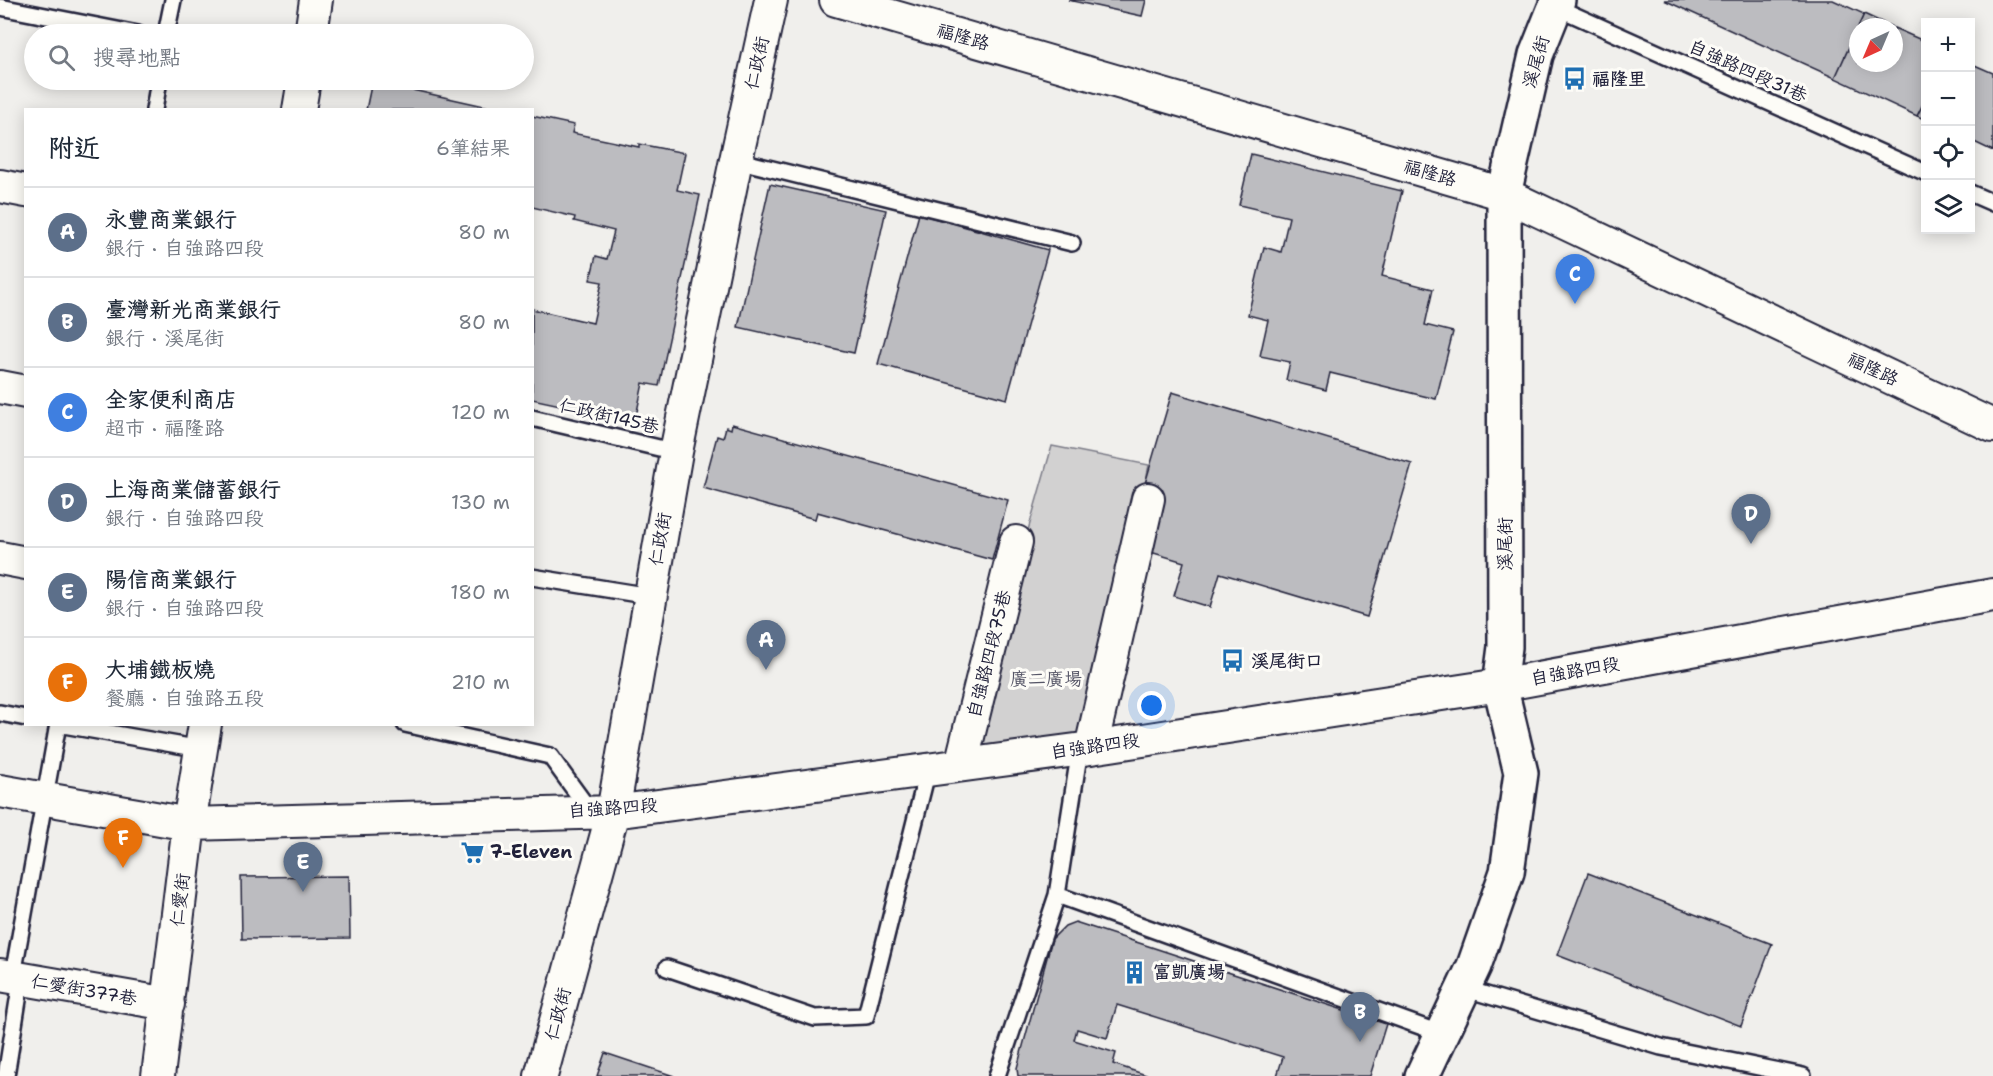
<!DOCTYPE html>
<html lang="zh-TW">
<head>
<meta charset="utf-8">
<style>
  :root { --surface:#fff; --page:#f2f2f3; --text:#1f2937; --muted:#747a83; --line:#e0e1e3; --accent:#0b8043 }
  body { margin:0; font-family:"Shantell Sans","LXGW WenKai TC",sans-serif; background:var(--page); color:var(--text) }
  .controls { position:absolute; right:18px; top:18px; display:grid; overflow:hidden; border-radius:0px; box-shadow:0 3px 15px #0003 }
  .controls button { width:54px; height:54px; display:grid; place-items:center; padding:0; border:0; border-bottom:2px solid var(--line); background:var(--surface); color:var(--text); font:30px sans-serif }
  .compass { position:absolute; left:1849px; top:18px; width:54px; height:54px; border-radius:50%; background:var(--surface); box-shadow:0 3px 15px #0003; rotate:224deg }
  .you { position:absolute; left:1152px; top:706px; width:21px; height:21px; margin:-15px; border:4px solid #fff; border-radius:50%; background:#1a73e8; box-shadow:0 0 0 9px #1a73e833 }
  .badge { display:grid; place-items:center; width:39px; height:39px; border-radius:50%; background:var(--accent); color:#fff; font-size:20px; font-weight:700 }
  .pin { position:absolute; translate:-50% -50px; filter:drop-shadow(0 2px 3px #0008) }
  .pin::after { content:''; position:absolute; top:32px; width:21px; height:18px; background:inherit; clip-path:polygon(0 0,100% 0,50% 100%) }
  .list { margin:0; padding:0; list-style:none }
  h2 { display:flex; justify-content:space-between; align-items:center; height:78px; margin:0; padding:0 24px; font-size:26px }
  h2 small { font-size:20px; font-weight:400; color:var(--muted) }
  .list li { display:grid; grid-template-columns:39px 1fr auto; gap:18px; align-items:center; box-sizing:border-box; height:90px; padding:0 24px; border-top:2px solid var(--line) }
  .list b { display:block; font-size:22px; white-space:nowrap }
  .list p { margin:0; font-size:20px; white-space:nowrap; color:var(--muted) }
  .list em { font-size:20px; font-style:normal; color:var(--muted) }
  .icon { flex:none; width:33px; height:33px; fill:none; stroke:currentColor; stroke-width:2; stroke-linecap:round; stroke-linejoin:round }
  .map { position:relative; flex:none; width:1993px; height:1076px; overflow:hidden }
  .search { position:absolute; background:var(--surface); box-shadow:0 3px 15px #0003; left:24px; top:24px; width:510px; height:66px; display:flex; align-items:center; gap:15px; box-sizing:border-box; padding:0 21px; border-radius:33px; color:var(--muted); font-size:22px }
  .panel { position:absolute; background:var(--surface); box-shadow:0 3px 15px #0003; left:24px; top:108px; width:510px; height:618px; border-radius:0px }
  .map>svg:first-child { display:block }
  .green { fill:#d2d1d1; stroke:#7a7a86; stroke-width:1.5 }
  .building { fill:#bcbcc0; stroke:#22223b; stroke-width:1.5 }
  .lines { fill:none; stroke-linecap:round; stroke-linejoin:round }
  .service-casing { stroke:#22223b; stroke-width:20 }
  .minor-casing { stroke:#22223b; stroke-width:36 }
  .tertiary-casing { stroke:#22223b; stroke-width:38 }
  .service { stroke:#fdfcf7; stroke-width:15 }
  .minor { stroke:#fdfcf7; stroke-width:32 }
  .tertiary { stroke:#fdfcf7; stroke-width:33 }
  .labels { text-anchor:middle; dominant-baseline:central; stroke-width:6; stroke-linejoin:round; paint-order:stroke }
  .street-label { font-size:18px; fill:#22223b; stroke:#fdfcf7 }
  .poi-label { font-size:18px; font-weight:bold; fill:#22223b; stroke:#fdfcf7; text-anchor:start }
  .park-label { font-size:18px; fill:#575768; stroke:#fdfcf7 }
</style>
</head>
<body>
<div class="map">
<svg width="1993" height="1076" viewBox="0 0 1993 1076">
  <rect width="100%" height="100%" fill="#f0efec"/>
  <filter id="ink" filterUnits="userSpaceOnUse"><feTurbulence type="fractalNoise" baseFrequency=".0167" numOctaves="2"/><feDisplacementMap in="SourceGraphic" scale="12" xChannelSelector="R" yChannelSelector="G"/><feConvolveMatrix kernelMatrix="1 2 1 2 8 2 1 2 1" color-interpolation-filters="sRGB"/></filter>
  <g filter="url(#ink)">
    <path class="green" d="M1052 446 1149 465 1094 733 966 748Z"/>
    <path class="building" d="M1068 0H1146L1142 16Z
      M1664 0H1833L1864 14 1835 78Z
      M1864 14 1892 27H1858Z
      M1858 27V63H1894V28L1926 42V98L1917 116 1835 78Z
      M1970 63 1993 73V151L1970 140Z
      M372 81 502 110H366Z
      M1926 98V120L1917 116Z
      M532 116 574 125 572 133 639 147V144L685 153 677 190 700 195 659 386 643 383 635 421 532 399V309L593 323 602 282 590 280 596 256 607 259 614 231 574 221 575 217 532 207Z
      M1251 154 1402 191 1382 276 1433 289 1425 325 1453 332 1436 399 1330 373 1326 390 1286 380 1290 362 1260 356 1268 320 1248 315 1264 247 1281 252 1289 217 1239 205Z
      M770 184 886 210 854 353 738 327Z
      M919 214 1048 250 1007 399 878 364Z
      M1172 392 1412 464 1367 617 1220 573 1210 607 1174 596 1184 562 1127 545Z
      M732 424 1008 500 992 560 817 512 815 519 703 488 717 436 723 438 726 427 731 429Z
      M1588 873 1772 944 1741 1026 1557 955Z
      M349 876 350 938 242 939 241 877Z
      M1075 922 1386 1024 1370 1076H1277L1283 1057 1117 1005 1107 1038 1077 1029 1074 1040 1116 1053 1113 1064 1149 1076H1018L1017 1068 1052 939 1065 926Z
      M605 1053 674 1076H597Z"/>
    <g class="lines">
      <defs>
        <path id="service" d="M1554 6 1926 173
          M0 7 138 34
          M166 34 173 0
          M154 110 159 80
          M736 160 1072 243
          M1970 193 1993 203
          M532 418 676 452
          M532 577 650 596
          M0 713 26 718
          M58 724 201 749
          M405 724 550 756 590 811
          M1057 895 1442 1034
          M667 968 815 1018 866 1016 928 769
          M1463 988 1661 1047 1803 1076
          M6 1076 19 994 15 964 58 724
          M997 1076 1057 895 1080 749"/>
        <path id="minor" d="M836 0 1504 194 1993 426
          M311 34 316 0
          M299 110 304 80
          M0 186 26 191
          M0 387 26 392
          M0 558 26 563
          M1091 748 1148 499
          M961 765 1016 542
          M0 791 189 824 613 812 1091 748 1500 685 1993 595
          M0 975 168 1004
          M158 1076 189 824 205 724
          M541 1076 613 812 676 452 736 160 771 0"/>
        <path id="tertiary" d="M1422 1076 1474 966 1507 872 1521 773 1500 685 1505 647 1504 194 1536 55 1558 0"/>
      </defs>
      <use href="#service" class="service-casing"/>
      <use href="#minor" class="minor-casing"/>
      <use href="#tertiary" class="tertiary-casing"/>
      <use href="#service" class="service"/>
      <use href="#minor" class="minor"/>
      <use href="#tertiary" class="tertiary"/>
    </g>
  </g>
  <defs>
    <symbol id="bus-bare" viewBox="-9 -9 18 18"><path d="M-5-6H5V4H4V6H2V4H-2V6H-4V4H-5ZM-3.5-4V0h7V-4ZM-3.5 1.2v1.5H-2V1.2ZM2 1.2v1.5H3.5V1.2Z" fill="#1f6fb2" stroke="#fdfcf7" stroke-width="2.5" paint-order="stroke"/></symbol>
    <symbol id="supermarket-bare" viewBox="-9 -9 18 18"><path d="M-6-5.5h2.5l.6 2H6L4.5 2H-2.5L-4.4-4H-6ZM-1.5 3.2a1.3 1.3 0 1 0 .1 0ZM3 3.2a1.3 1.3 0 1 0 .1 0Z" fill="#1f6fb2" stroke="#fdfcf7" stroke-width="2.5" paint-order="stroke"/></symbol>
    <symbol id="building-bare" viewBox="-9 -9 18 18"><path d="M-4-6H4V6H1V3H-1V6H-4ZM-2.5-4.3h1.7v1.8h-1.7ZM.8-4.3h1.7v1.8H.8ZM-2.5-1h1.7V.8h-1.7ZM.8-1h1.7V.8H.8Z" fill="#1f6fb2" stroke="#fdfcf7" stroke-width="2.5" paint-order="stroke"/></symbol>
  </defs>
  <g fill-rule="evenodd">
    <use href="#bus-bare" x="1558" y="62" width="33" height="33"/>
    <use href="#bus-bare" x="1216" y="644" width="33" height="33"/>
    <use href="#supermarket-bare" x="456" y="836" width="33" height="33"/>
    <use href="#building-bare" x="1118" y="956" width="33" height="33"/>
  </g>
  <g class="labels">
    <g class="street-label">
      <text transform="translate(963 37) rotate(16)">福隆路</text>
      <text transform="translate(1536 62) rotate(-74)">溪尾街</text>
      <text transform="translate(757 63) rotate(-77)">仁政街</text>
      <text transform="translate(1748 71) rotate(24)">自強路四段31巷</text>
      <text transform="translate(1430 173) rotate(16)">福隆路</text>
      <text transform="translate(1873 369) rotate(25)">福隆路</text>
      <text transform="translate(609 416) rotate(13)">仁政街145巷</text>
      <text transform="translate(660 539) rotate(-80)">仁政街</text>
      <text transform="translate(1505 544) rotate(-90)">溪尾街</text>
      <text transform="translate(989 654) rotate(-76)">自強路四段75巷</text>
      <text transform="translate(1575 671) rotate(-10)">自強路四段</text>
      <text transform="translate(1095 746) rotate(-8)">自強路四段</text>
      <text transform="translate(613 808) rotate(-4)">自強路四段</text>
      <text transform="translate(180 900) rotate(-83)">仁愛街</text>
      <text transform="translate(84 990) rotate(10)">仁愛街377巷</text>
      <text transform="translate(558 1014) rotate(-75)">仁政街</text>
    </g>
    <g class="poi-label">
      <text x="1592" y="79">福隆里</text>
      <text x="1251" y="661">溪尾街口</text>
      <text x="490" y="852">7-Eleven</text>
      <text x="1153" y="972">富凱廣場</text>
    </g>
    <g class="park-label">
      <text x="1046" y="679">廣二廣場</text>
    </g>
  </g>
</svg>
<div class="controls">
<button>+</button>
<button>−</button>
<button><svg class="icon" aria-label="locate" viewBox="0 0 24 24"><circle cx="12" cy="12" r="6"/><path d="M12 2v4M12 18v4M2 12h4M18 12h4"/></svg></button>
<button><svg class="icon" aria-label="layers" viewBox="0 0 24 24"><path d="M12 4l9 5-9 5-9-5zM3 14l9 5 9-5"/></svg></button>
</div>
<svg class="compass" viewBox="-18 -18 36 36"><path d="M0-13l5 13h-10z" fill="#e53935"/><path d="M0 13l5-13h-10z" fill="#747a83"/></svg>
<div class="you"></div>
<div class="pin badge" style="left:766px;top:670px;background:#5c6f8a">A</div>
<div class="pin badge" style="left:1360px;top:1042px;background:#5c6f8a">B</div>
<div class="pin badge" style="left:1575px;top:304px;background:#3f7fe0">C</div>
<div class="pin badge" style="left:1751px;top:544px;background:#5c6f8a">D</div>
<div class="pin badge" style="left:303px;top:892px;background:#5c6f8a">E</div>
<div class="pin badge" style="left:123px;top:868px;background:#e8710a">F</div>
<div class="search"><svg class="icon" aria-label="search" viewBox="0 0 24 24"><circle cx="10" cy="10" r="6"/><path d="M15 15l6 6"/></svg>搜尋地點</div>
<section class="panel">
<h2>附近<small>6筆結果</small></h2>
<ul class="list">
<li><span class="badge" style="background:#5c6f8a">A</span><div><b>永豐商業銀行</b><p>銀行 · 自強路四段</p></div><em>80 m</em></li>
<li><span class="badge" style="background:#5c6f8a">B</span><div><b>臺灣新光商業銀行</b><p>銀行 · 溪尾街</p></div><em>80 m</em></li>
<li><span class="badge" style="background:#3f7fe0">C</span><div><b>全家便利商店</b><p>超市 · 福隆路</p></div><em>120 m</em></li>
<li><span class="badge" style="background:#5c6f8a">D</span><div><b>上海商業儲蓄銀行</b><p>銀行 · 自強路四段</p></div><em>130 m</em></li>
<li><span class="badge" style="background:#5c6f8a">E</span><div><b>陽信商業銀行</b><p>銀行 · 自強路四段</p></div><em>180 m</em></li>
<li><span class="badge" style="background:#e8710a">F</span><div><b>大埔鐵板燒</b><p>餐廳 · 自強路五段</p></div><em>210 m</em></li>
</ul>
</section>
</div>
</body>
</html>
